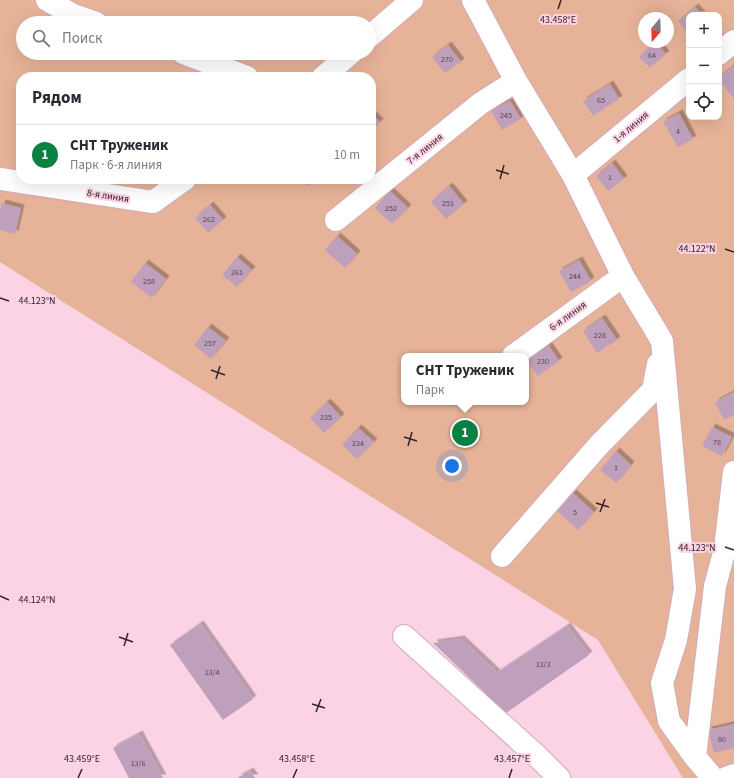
<!DOCTYPE html>
<html lang="ru">
<head>
<meta charset="utf-8">
<style>
  :root { --surface:#fff; --page:#f2f2f3; --text:#2b2b33; --muted:#7c7c81; --line:#e1e1e2; --accent:#0b8043 }
  body { margin:0; font-family:"Source Sans 3",sans-serif; background:var(--page); color:var(--text) }
  .controls { position:absolute; right:12px; top:12px; display:grid; overflow:hidden; border-radius:8px; box-shadow:0 4px 16px #0002 }
  .controls button { width:36px; height:36px; display:grid; place-items:center; padding:0; border:0; border-bottom:1px solid var(--line); background:var(--surface); color:var(--text); font:20px sans-serif }
  .compass { position:absolute; left:638px; top:12px; width:36px; height:36px; border-radius:50%; background:var(--surface); box-shadow:0 4px 16px #0002; rotate:199deg }
  .you { position:absolute; left:452px; top:466px; width:14px; height:14px; margin:-10px; border:3px solid #fff; border-radius:50%; background:#1a73e8; box-shadow:0 0 0 6px #1a73e833 }
  .badge { display:grid; place-items:center; width:26px; height:26px; border-radius:50%; background:var(--accent); color:#fff; font-size:13px; font-weight:700 }
  .pin { position:absolute; translate:-50% -50%; border:2px solid #fff; box-shadow:0 1px 4px #0006 }
  .popup { position:absolute; left:401px; top:353px; width:128px; height:52px; box-sizing:border-box; display:grid; place-content:center; border-radius:8px; background:var(--surface); filter:drop-shadow(0 1px 3px #0005); font-size:13px; white-space:nowrap; color:var(--muted) }
  .popup b { font-size:15px; color:var(--text) }
  .popup::after { content:''; position:absolute; left:50%; top:100%; margin-left:-8px; border:8px solid transparent; border-top-color:var(--surface) }
  .list { margin:0; padding:0; list-style:none }
  h2 { display:flex; justify-content:space-between; align-items:center; height:52px; margin:0; padding:0 16px; font-size:17px }
  h2 small { font-size:13px; font-weight:400; color:var(--muted) }
  .list li { display:grid; grid-template-columns:26px 1fr auto; gap:12px; align-items:center; box-sizing:border-box; height:60px; padding:0 16px; border-top:1px solid var(--line) }
  .list b { display:block; font-size:15px; white-space:nowrap }
  .list p { margin:0; font-size:13px; white-space:nowrap; color:var(--muted) }
  .list em { font-size:13px; font-style:normal; color:var(--muted) }
  .icon { flex:none; width:22px; height:22px; fill:none; stroke:currentColor; stroke-width:2; stroke-linecap:round; stroke-linejoin:round }
  .map { position:relative; flex:none; width:734px; height:778px; overflow:hidden }
  .search { position:absolute; background:var(--surface); box-shadow:0 4px 16px #0002; left:16px; top:16px; width:360px; height:44px; display:flex; align-items:center; gap:10px; box-sizing:border-box; padding:0 14px; border-radius:22px; color:var(--muted); font-size:15px }
  .panel { position:absolute; background:var(--surface); box-shadow:0 4px 16px #0002; left:16px; top:72px; width:360px; height:112px; border-radius:16px }
  .map>svg:first-child { display:block }
  .green { fill:#e6b398; fill-rule:evenodd }
  .building { fill:#bfa0bc; filter:url(#shadow) }
  .lines { fill:none; stroke-linecap:round; stroke-linejoin:round }
  .minor-casing { stroke:#d2aabc; stroke-width:24 }
  .minor { stroke:#fff; stroke-width:22 }
  .ticks { fill:none; stroke:#34242c; stroke-width:1.5 }
  .labels { text-anchor:middle; dominant-baseline:central; stroke-width:4; stroke-linejoin:round; paint-order:stroke }
  .number-label { font-size:8px; fill:#574350 }
  .street-label { font-size:10px; fill:#34242c; stroke:#fcd3e5 }
  .ticks-label { font-size:10px; text-anchor:middle; fill:#34242c; stroke:#fcd3e5; stroke-width:4; stroke-linejoin:round; paint-order:stroke }
</style>
</head>
<body>
<div class="map">
<svg width="734" height="778" viewBox="0 0 734 778">
  <defs>
    <filter id="shadow"><feDropShadow dx="3.5" dy="-3.5" stdDeviation="0" flood-color="#0004"/></filter>
  </defs>
  <rect width="100%" height="100%" fill="#fcd3e5"/>
  <path class="green" d="M0 0H734V778H683L598 640 0 262ZM689 15H719V117H689ZM644 18H668V42H644ZM23 23H369V53H23ZM21 77H371V179H21ZM404 356H526V402H404Z"/>
  <path class="building" d="M695 7 702 15H689V35L678 21Z
    M655 42 666 54 650 68 639 57Z
    M448 45 461 62 445 73 432 57Z
    M733 66 734 68V99L719 79V77Z
    M610 84 619 99 593 116 583 101Z
    M510 101 521 119 502 130 491 111Z
    M371 113 380 122 371 131Z
    M679 113 693 139 678 147 663 122Z
    M612 163 624 179 608 191 596 176Z
    M302 179H316L309 186Z
    M449 186 464 204 446 219 431 202Z
    M390 191 408 208 392 224 375 208Z
    M2 203 21 208 15 234 0 230V212Z
    M210 205 223 220 208 233 195 218Z
    M337 236 357 254 345 268 325 250Z
    M237 257 252 270 237 287 222 275Z
    M579 260 591 281 571 292 559 271Z
    M145 263 166 279 152 298 131 282Z
    M602 318 617 340 597 353 583 331Z
    M208 327 226 341 211 359 194 345Z
    M549 346 559 361 538 376 527 361Z
    M734 392V415L724 420 715 402Z
    M327 402 341 417 324 433 310 418Z
    M712 427 732 437 722 456 702 446Z
    M358 428 374 442 357 459 342 445Z
    M616 451 631 465 616 483 600 470Z
    M573 493 594 512 578 530 557 511Z
    M200 624 253 699 223 720 170 645Z
    M567 626 589 655 506 713 433 643 461 639 497 673Z
    M734 724V748L714 753 708 730Z
    M139 734 163 778H129L113 748Z
    M250 771 255 778H237Z"/>
  <g class="lines">
    <defs>
      <path id="minor" d="M47 0 73 15 96 23
        M473 0 516 81 573 175 623 276 662 341 685 589 676 640 662 683 669 721 695 757
        M369 37 412 0
        M183 53 247 77
        M719 54 734 41
        M323 77 351 53
        M573 175 689 79
        M0 179 153 202 185 179
        M336 220 481 103 516 81
        M513 356 623 276
        M502 556 599 445 653 390 658 364
        M404 636 538 757 559 778
        M713 778 695 757 715 586 725 549 734 472
        M726 778 734 775"/>
    </defs>
    <use href="#minor" class="minor-casing"/>
    <use href="#minor" class="minor"/>
  </g>
  <path class="ticks" d="M558 9 561 0M496 170 509 174M500 179 504 165M725 249 734 252M0 298 9 301M211 370 225 375M216 379 220 366M404 437 417 441M408 446 412 432M596 503 609 507M600 512 605 499M725 547 734 550M0 596 9 600M119 637 133 642M124 646 128 633M312 704 325 708M316 712 321 699M78 778 82 769M293 778 297 769M509 778 512 769"/>
  <g class="labels">
    <g class="number-label">
      <text x="652" y="55">64</text>
      <text x="447" y="59">270</text>
      <text x="601" y="100">65</text>
      <text x="506" y="115">245</text>
      <text x="678" y="131">4</text>
      <text x="610" y="177">1</text>
      <text x="448" y="203">251</text>
      <text x="391" y="208">252</text>
      <text x="209" y="219">262</text>
      <text x="237" y="272">261</text>
      <text x="575" y="276">244</text>
      <text x="149" y="281">258</text>
      <text x="600" y="335">228</text>
      <text x="210" y="343">257</text>
      <text x="543" y="361">230</text>
      <text x="326" y="417">235</text>
      <text x="717" y="442">78</text>
      <text x="358" y="443">234</text>
      <text x="616" y="467">1</text>
      <text x="575" y="512">5</text>
      <text x="543" y="664">13/3</text>
      <text x="212" y="672">13/4</text>
      <text x="722" y="739">80</text>
      <text x="138" y="763">13/6</text>
    </g>
    <g class="street-label">
      <text transform="translate(631 127) rotate(-40)">1-я линия</text>
      <text transform="translate(425 149) rotate(-39)">7-я линия</text>
      <text transform="translate(108 196) rotate(9)">8-я линия</text>
      <text transform="translate(568 316) rotate(-36)">6-я линия</text>
    </g>
  </g>
  <g class="ticks-label">
    <text x="558" y="23">43.458°E</text>
    <text x="697" y="252">44.122°N</text>
    <text x="37" y="304">44.123°N</text>
    <text x="697" y="551">44.123°N</text>
    <text x="37" y="603">44.124°N</text>
    <text x="82" y="762">43.459°E</text>
    <text x="297" y="762">43.458°E</text>
    <text x="512" y="762">43.457°E</text>
  </g>
</svg>
<div class="controls">
<button>+</button>
<button>−</button>
<button><svg class="icon" aria-label="locate" viewBox="0 0 24 24"><circle cx="12" cy="12" r="6"/><path d="M12 2v4M12 18v4M2 12h4M18 12h4"/></svg></button>
</div>
<svg class="compass" viewBox="-18 -18 36 36"><path d="M0-13l5 13h-10z" fill="#e53935"/><path d="M0 13l5-13h-10z" fill="#7c7c81"/></svg>
<div class="you"></div>
<div class="pin badge" style="left:465px;top:433px">1</div>
<div class="popup"><b>СНТ Труженик</b>Парк</div>
<div class="search"><svg class="icon" aria-label="search" viewBox="0 0 24 24"><circle cx="10" cy="10" r="6"/><path d="M15 15l6 6"/></svg>Поиск</div>
<section class="panel">
<h2>Рядом<small></small></h2>
<ul class="list">
<li><span class="badge">1</span><div><b>СНТ Труженик</b><p>Парк · 6-я линия</p></div><em>10 m</em></li>
</ul>
</section>
</div>
</body>
</html>
